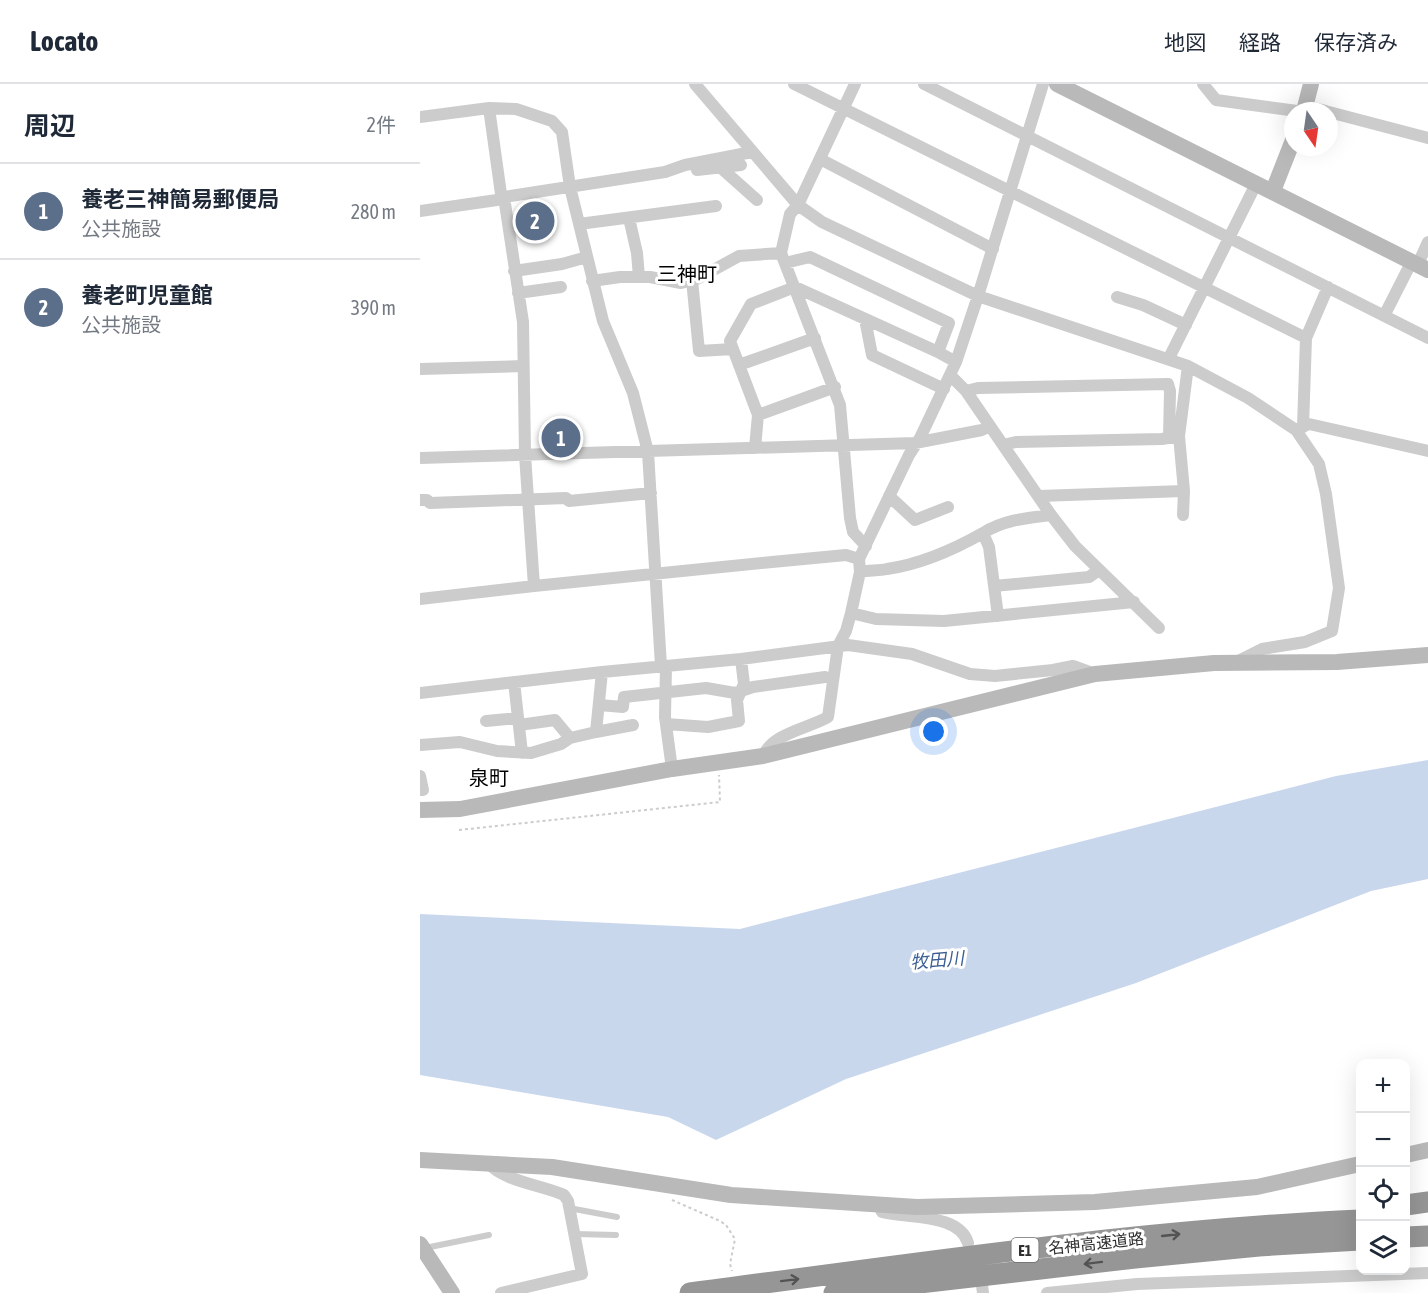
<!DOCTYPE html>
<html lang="ja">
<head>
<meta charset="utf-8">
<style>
  :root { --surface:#fff; --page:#f6f6f7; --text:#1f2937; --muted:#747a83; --line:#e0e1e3; --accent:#e84930 }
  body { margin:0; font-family:"Asap Condensed","Noto Sans JP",sans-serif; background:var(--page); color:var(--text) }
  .controls { position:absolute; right:18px; bottom:18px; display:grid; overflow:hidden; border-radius:12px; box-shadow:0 6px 24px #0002 }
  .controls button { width:54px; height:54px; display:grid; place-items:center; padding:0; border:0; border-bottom:2px solid var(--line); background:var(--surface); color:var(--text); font:30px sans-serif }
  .compass { position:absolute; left:864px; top:18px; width:54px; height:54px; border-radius:50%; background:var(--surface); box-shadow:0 6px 24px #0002; rotate:167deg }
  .you { position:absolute; left:514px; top:648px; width:21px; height:21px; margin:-15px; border:4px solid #fff; border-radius:50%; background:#1a73e8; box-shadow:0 0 0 9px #1a73e833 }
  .badge { display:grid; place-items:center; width:39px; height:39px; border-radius:50%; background:var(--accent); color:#fff; font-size:20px; font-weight:700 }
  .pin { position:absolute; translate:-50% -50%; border:3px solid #fff; box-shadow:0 2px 6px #0006 }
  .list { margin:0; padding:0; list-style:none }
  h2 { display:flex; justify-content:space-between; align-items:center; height:78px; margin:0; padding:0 24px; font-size:26px }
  h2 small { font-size:20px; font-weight:400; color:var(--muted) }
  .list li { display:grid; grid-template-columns:39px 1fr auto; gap:18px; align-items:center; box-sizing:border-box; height:96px; padding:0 24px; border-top:2px solid var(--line) }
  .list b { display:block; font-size:22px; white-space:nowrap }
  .list p { margin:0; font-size:20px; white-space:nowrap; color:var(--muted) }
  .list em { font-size:20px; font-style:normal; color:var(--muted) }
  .icon { flex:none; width:33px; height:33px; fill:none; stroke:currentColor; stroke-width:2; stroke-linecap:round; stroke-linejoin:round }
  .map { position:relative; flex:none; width:1008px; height:1209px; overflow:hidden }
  header { display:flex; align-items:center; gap:36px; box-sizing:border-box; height:84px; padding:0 30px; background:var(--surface); border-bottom:2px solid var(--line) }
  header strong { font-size:28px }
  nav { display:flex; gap:33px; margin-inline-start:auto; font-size:21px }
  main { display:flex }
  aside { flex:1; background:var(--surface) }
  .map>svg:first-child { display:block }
  .water { fill:#c9d7ed }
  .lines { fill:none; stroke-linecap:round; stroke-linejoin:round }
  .path { stroke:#ccc; stroke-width:2; stroke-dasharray:3 3; stroke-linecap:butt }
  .lane { stroke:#ccc; stroke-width:6 }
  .street { stroke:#ccc; stroke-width:12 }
  .secondary { stroke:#b9b9b9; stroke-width:16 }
  .highway { stroke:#969696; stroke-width:21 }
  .oneway { stroke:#535353 }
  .labels { text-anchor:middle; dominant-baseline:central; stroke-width:6; stroke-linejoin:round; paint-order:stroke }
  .shield { fill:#fff; stroke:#6d6d6d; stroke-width:1.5 }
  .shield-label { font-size:15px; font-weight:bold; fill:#2f2f2f }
  .street-label { font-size:16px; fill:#2f2f2f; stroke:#fff }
  .water-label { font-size:18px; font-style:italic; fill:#3c5f93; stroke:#fff }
  .quarter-label { font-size:20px; fill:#000; stroke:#fff }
</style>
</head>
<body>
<header>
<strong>Locato</strong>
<nav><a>地図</a><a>経路</a><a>保存済み</a></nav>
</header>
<main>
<aside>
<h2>周辺<small>2件</small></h2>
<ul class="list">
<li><span class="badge" style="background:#5c6f8a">1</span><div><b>養老三神簡易郵便局</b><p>公共施設</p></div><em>280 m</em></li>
<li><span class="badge" style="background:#5c6f8a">2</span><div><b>養老町児童館</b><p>公共施設</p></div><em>390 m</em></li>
</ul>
</aside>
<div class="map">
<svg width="1008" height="1209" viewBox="0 0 1008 1209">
  <rect width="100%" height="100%" fill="#fff"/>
  <path class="water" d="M1008 676V795L951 807 716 899 426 995 296 1056 248 1033 0 991V830L320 845 916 692Z"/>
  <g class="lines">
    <path class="path" d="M39 746 300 718 299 691
      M252 1116 300 1137 306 1141 315 1155 310 1180 312 1187"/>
    <path class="lane" d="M149 1124 197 1133
      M155 1150 196 1151
      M5 1164 69 1151"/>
    <path class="street" d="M275 0 378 121 402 138 558 212 768 282 828 314 876 346 899 380 906 410 919 504 912 547 885 558 842 565 818 577
      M374 0 886 254
      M435 0 378 121 370 130 361 169 420 321 430 434 433 448 446 462
      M504 0 1008 254
      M783 0 796 16 877 27
      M886 22 906 27
      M69 24 81 110 84 113 103 238 105 371 114 502
      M909 28 1008 54
      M0 33 69 24 96 25 132 37 142 48 150 103 183 237 213 309 228 368 241 582
      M400 75 573 165
      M300 83 337 116
      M277 86 321 81
      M0 127 77 116 84 113 245 88 265 81 332 68
      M209 134 217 169 219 193
      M159 140 296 122
      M365 179 390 173 529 239 518 268
      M998 180 1008 158
      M94 187 142 180 167 173
      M272 196 279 267 313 265
      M172 197 200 193H230L261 199 277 195 319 172 361 169
      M98 209 141 203
      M697 213 723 221 766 241
      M964 232 992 177
      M445 235 452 271 524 305
      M749 274 836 100
      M319 281 395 254
      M0 285 103 282
      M530 291 546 307 631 431C606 434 584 436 563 449
      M546 307 558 304 748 300 750 307 749 353
      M338 331 415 303
      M883 343 886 254 908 203
      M877 345 889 340 1008 367
      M583 361 596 358 742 355 759 352
      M335 364 338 331 310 257 331 220 375 203 518 268 536 278
      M0 374 495 359 562 346 570 342
      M469 412 495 436 528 423
      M619 412 764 407
      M0 416H7L10 419 146 414 149 417 231 409
      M631 431 655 462 739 544
      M763 431 764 407 759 352 768 282
      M440 488C449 486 458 487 467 485 502 480 533 466 563 449L569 463 578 532
      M574 502 669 493 679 486
      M0 515 114 502 352 478 426 471 439 475
      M431 529 456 535 524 537 714 518
      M246 582 245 633 252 685
      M182 588 176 648 213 641
      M94 598 102 669
      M0 609 182 588 321 575 428 561 492 570 550 590 575 592 633 586 653 582 675 590
      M179 621 203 623 204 613 286 604 315 609 333 603 405 593
      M66 637 98 634
      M246 640 288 643 319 637 317 616 324 600 321 575
      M99 641 135 636 150 654 176 648
      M0 661 40 658 77 667 111 669 141 660 150 654
      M343 672C353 649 387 645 408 633L418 562 426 547 431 529 440 488 439 475 489 371 500 354 536 278 558 212 623 0
      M0 692 3 706H0
      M68 1079C85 1098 122 1101 144 1111L148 1117 162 1190 81 1209
      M458 1120 462 1128C488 1135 539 1129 548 1159
      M562 1201 563 1209
      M627 1209 717 1200 1008 1189"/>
    <path class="secondary" d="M637 0 1008 186
      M884 27 891 0
      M853 107 873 56
      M0 726 40 725 252 685 343 672 675 590 794 579 917 578 1008 571
      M986 1071 1008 1066
      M0 1076 132 1083 311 1111 497 1123 675 1118 837 1103 940 1080
      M0 1160 32 1209"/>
    <path class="highway" d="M986 1121 1008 1118
      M986 1153 1008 1152
      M270 1209C492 1180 717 1146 940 1136
      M414 1209 715 1174 839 1162 940 1156"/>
  </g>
  <defs><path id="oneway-shaft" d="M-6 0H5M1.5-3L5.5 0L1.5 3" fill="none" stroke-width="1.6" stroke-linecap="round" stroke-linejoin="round" transform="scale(1.5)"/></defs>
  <g class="oneway">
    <use href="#oneway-shaft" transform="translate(751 1151) rotate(-6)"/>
    <use href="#oneway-shaft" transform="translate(673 1179) rotate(173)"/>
    <use href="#oneway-shaft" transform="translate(370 1196) rotate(-7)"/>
  </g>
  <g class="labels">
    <rect class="shield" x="591.5" y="1154" width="27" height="24" rx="4.5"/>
    <g class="shield-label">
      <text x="605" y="1166">E1</text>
    </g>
    <g class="street-label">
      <text transform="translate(676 1159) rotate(-6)">名神高速道路</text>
    </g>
    <g class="water-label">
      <text transform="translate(517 876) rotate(-5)">牧田川</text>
    </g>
    <g class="quarter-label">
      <text x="267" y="189">三神町</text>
      <text x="69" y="693">泉町</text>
    </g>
  </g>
</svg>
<div class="controls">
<button>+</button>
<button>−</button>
<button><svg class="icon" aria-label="locate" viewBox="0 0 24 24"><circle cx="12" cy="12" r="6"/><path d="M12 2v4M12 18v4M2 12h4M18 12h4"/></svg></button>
<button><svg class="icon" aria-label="layers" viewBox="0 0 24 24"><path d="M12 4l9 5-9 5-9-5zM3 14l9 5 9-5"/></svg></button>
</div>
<svg class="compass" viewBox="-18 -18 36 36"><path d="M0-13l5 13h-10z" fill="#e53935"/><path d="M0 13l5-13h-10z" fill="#747a83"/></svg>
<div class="you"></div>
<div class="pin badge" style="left:141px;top:354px;background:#5c6f8a">1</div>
<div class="pin badge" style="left:115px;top:137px;background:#5c6f8a">2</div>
</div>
</main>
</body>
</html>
